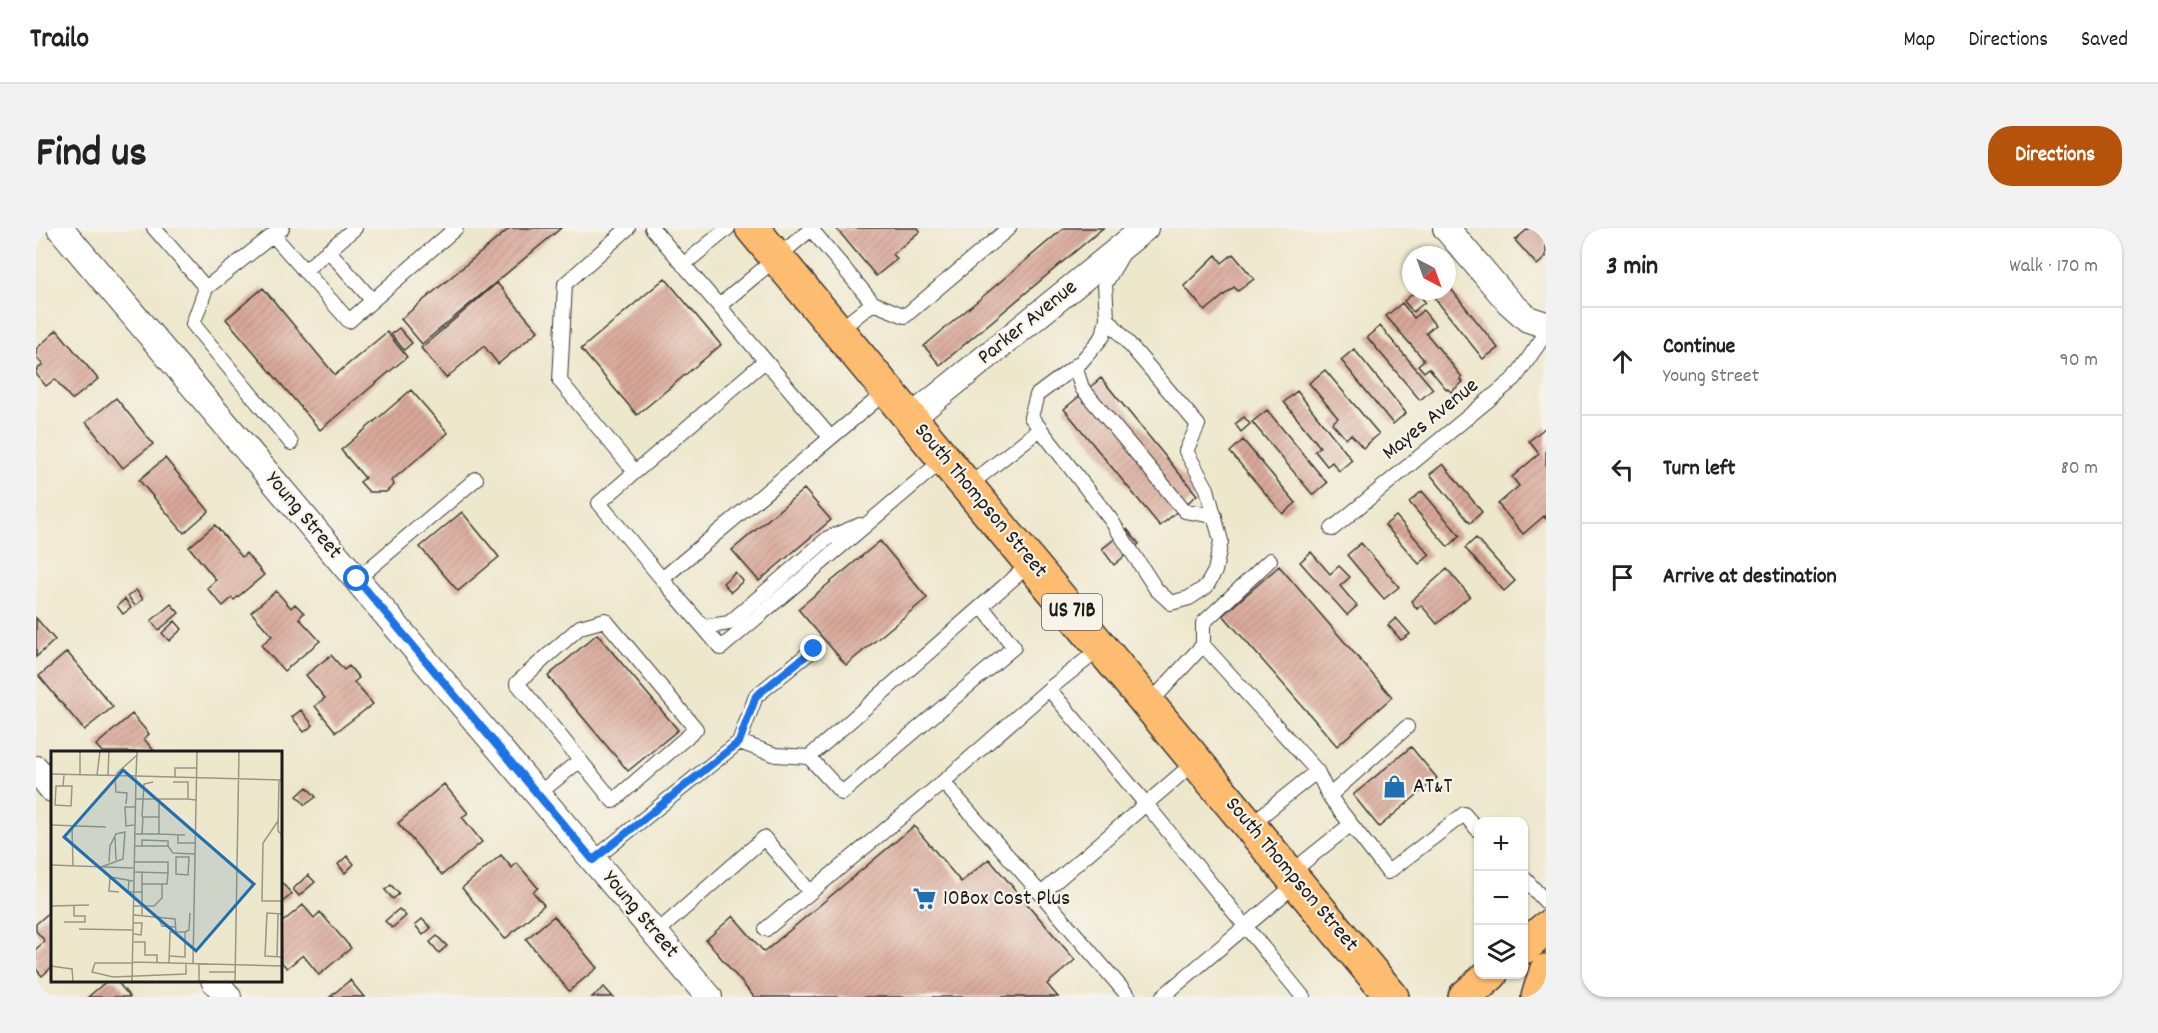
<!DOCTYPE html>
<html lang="en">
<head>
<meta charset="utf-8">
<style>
  :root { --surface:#fff; --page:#f2f2f2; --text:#222; --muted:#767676; --line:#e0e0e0; --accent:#b45309 }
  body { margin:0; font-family:Dekko,sans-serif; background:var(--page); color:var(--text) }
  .controls { position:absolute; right:18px; bottom:18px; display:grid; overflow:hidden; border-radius:12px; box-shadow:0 2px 4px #0004 }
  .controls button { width:54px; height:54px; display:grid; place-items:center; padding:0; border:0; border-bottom:2px solid var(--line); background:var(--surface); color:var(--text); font:30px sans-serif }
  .compass { position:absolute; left:1366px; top:18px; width:54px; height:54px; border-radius:50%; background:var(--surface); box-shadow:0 2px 4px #0004; rotate:139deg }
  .stop { position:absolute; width:18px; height:18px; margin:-14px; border:4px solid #1a73e8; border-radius:50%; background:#fff }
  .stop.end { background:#1a73e8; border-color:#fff; box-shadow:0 2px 6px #0008 }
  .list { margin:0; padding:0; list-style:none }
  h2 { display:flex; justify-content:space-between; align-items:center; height:78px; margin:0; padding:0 24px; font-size:26px }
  h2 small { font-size:20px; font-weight:400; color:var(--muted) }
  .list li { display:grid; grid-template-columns:39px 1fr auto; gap:18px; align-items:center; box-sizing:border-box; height:108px; padding:0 24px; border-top:2px solid var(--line) }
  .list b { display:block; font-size:22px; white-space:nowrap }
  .list p { margin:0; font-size:20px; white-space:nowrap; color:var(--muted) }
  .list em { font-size:20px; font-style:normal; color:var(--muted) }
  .icon { flex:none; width:33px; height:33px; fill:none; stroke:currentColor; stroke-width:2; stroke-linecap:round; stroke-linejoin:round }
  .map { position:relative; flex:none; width:1510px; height:769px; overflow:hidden; border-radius:24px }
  header { display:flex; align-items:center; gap:36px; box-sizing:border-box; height:84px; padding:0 30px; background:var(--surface); border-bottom:2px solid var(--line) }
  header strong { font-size:28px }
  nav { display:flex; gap:33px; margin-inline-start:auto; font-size:21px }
  .intro { display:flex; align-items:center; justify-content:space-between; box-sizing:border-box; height:144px; padding:0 36px }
  h1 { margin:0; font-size:42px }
  .button { padding:15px 27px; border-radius:24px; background:var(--accent); color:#fff; font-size:21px; font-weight:700 }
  main { display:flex; gap:36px; padding:0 36px }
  aside { flex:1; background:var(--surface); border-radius:24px; box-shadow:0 2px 4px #0004 }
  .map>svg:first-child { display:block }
  .building { fill:url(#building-hatch) }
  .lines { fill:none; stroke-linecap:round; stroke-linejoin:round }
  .service-casing { stroke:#3b3a36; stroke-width:16 }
  .minor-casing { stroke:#3b3a36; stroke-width:28 }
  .trunk-casing { stroke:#3b3a36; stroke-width:36 }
  .service { stroke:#fff; stroke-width:14 }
  .minor { stroke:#fff; stroke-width:26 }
  .trunk { stroke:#fdbc70; stroke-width:33 }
  .route { stroke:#1a73e8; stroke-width:8 }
  .labels { text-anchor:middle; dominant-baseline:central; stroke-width:4.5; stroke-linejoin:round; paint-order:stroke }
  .shield { fill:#f7f3e8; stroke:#5e5c59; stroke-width:1.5 }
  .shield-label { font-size:21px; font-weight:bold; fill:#1c1c1c }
  .street-label { font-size:22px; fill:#1c1c1c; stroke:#f7f3e8 }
  .poi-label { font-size:22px; fill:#1c1c1c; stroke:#f7f3e8; text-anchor:start }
  .inset-road { fill:none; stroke:#999686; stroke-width:1.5 }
  .view { fill:#1f6fb2; fill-opacity:0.15; stroke:#1f6fb2; stroke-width:3 }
  .inset-edge { fill:none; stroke:#1c1c1c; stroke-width:3 }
</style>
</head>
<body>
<header>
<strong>Trailo</strong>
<nav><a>Map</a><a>Directions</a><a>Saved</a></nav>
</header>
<div class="intro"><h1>Find us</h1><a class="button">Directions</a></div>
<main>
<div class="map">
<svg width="1510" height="769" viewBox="0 0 1510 769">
  <defs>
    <pattern id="building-hatch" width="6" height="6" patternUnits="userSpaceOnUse" patternTransform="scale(1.5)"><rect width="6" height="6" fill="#d8a798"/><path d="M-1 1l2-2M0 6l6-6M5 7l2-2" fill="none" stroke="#b98f82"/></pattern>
  </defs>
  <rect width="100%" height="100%" fill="#f7f3e8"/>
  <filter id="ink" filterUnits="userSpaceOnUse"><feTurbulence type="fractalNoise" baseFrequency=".0167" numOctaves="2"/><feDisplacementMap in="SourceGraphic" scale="12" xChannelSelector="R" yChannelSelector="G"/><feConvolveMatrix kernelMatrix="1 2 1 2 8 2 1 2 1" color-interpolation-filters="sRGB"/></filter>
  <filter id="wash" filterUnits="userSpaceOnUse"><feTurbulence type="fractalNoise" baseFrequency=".008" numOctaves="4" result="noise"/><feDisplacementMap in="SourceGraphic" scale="24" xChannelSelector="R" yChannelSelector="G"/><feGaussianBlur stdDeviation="1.35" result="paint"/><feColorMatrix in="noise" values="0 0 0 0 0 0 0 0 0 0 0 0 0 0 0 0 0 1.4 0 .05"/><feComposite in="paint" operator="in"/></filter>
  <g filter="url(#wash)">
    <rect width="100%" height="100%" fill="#ede7cc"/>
    <g id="blocks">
      <path class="building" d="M474 0H525L386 116 365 91Z
        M800 0H882L884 3 857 26 861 31 840 48Z
        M1028 0H1067L904 137 888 118Z
        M1493 0H1510V29L1501 37 1479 12Z
        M1197 26 1218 51 1202 63 1198 59 1169 83 1148 58 1180 27 1186 35Z
        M629 50 685 117 601 187 545 121Z
        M461 55 502 103 462 136 448 118 410 150 385 120Z
        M1411 56 1462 120 1447 131 1393 63H1411Z
        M227 60 299 147 351 104 371 129 284 202 190 91Z
        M1380 63 1389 74 1377 84 1368 73Z
        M1366 75 1378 90 1387 82 1399 97 1390 105 1426 149 1424 151 1427 154 1415 164 1412 161 1411 162 1393 140 1388 144 1382 137 1388 132 1350 88Z
        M1344 98 1397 161 1384 172 1331 109Z
        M363 100 376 115 368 122 355 106Z
        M21 102 62 151 36 172 19 151 10 158 0 146V142L7 137 0 129V121Z
        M1318 121 1370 185 1357 196 1305 132Z
        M1289 142 1343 206 1327 220 1315 206 1310 211 1296 195 1302 190 1273 155Z
        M1065 150 1161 267 1124 298 1028 181Z
        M375 162 412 205 355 253 358 257 350 264H333L324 254 329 250 305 222Z
        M1261 163 1316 232 1303 243 1296 234 1291 238 1279 223 1284 219 1248 174Z
        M80 170 117 216 87 240 50 194Z
        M1231 182 1291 255 1277 267 1216 194Z
        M1208 189 1214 196 1205 204 1199 196Z
        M1510 199V291L1508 288 1487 306 1462 276 1483 258 1476 249 1503 226 1493 213Z
        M1207 212 1260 275 1247 286 1194 224Z
        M129 230 173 283 148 305 103 252Z
        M1407 236 1446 284 1434 295 1394 246Z
        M768 261 795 292 723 353 696 322Z
        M1386 263 1424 308 1412 319 1373 274Z
        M426 284 463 329 422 363 384 319Z
        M1360 288 1394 327 1383 336 1349 297Z
        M179 297 206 329 210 325 228 347 198 372 196 370 187 378 171 360 180 352 153 319Z
        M1091 301 1103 316 1078 337 1066 321Z
        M1440 310 1479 353 1468 363 1429 320Z
        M844 313 891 370 810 437 762 381Z
        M1325 315 1363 359 1348 371 1311 327Z
        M1275 324 1294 346 1303 338 1314 349 1304 358 1321 378 1311 387 1264 334Z
        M1243 338 1356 469 1301 518 1187 387Z
        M1411 341 1434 368 1401 396 1385 377 1381 381 1375 373Z
        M699 344 707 353 695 364 687 355Z
        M100 362 107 371 99 378 92 368Z
        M240 363 255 380 259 376 268 385 263 390 284 413 248 443 225 417 236 408 215 384Z
        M89 371 95 380 87 386 81 378Z
        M135 376 143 385 123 402 115 393Z
        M0 390 19 412 0 429Z
        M1360 390 1374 406 1365 412 1352 397Z
        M139 393 146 401 133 413 126 405Z
        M561 406 642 502 592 543 512 448Z
        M31 424 77 479 48 502 3 448Z
        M295 427 308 442 313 438 323 450 318 454 337 476 300 504 279 478 289 470 270 447Z
        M265 482 277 497 268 504 256 489Z
        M96 486 113 506 108 511 119 524H66L60 517Z
        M1375 519 1401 550 1343 599 1317 567Z
        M408 556 432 585 426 589 446 614 406 647 362 595Z
        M271 559 280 569 269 577 261 568Z
        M878 598 925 654 953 631 1039 732 1011 756 1022 769H718L670 712 697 688 728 724Z
        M465 627 476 640 481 635 502 660 497 664 508 677 469 711 426 660Z
        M311 628 318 636 309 645 302 636Z
        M272 647 279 654 263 668 257 661Z
        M244 653 256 666 244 676Z
        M355 657 363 666 357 671 349 662Z
        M267 677 278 690 284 684 315 720 283 747 267 727 251 740 244 733V696Z
        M363 681 370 688 356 700 349 693Z
        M16 682V739L6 748 0 741V721L9 713 0 703V696Z
        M518 688 561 740 533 763 490 711Z
        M386 691 395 700 387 707 379 697Z
        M401 708 411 718 403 725 394 714Z
        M72 752H80L94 769H52Z
        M314 752 328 769H294Z
        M568 759 577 769H556Z"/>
    </g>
  </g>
  <g filter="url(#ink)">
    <use href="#blocks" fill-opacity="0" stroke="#3b3a36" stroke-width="1.5"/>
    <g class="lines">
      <defs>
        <path id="service" d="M118 0 170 60 246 0
          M592 0 529 56 524 153 599 244
          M616 0 683 78
          M237 7 313 93 420 0
          M292 22 336 72
          M647 37 692 0
          M268 43 319 0
          M170 60 157 96 255 215
          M1071 90 1162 197 1150 223 1171 261 1185 313 1179 343 1170 359 1153 370 1135 375 1120 361 1075 292 995 189 1001 167 1045 134 1067 108 1071 90 1069 56 1086 27
          M802 103 837 75 869 88 973 0
          M1039 138 1046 160 1149 283 1179 288
          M852 162 626 351 685 420 909 230
          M794 209 683 78 775 1 837 75
          M932 258 1004 201
          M1296 301 1479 150 1510 105
          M321 351 440 251
          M626 351 563 275 729 133
          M569 392 660 501 577 573 481 455 544 399Z
          M668 399 693 395 792 310 824 297
          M1167 417V395L1234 332
          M1065 420 1013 461 1110 576 1005 666 1093 769
          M1113 476 1167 417 1281 543 1214 597
          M703 514 720 468 778 421
          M773 529 806 565 978 419 946 379
          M1160 533 1110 576 1267 769
          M1281 543 1293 568 1371 499
          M502 566 543 533
          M1293 568 1352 644 1428 586 1442 602
          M557 632 703 514 740 527 773 529 995 335
          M1253 646 1314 597
          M1488 650 1510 674
          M1005 666 907 554 1013 461
          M730 701 907 554
          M619 706 728 610 774 664
          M1126 769 1261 655"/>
        <path id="minor" d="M24 0 673 769
          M1410 0 1473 74 1492 91 1510 97
          M875 190 1109 0
          M0 541 16 561
          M178 752 192 769"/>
        <path id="trunk" d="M716 0 1356 769
          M1488 719 1510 700
          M1429 769 1455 746
          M1502 769 1510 743"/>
      </defs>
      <use href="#service" class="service-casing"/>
      <use href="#minor" class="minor-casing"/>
      <use href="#trunk" class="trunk-casing"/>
      <use href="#service" class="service"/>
      <use href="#minor" class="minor"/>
      <use href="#trunk" class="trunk"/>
    </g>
  </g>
  <g class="lines" filter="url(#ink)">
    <path class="route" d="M321 351 557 632 703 514 720 468 778 421"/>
  </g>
  <defs>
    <symbol id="shop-bare" viewBox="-9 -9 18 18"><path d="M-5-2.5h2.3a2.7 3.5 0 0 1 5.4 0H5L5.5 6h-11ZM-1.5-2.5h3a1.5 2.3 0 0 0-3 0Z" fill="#1f6fb2" stroke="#f7f3e8" stroke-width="2.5" paint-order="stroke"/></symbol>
    <symbol id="supermarket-bare" viewBox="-9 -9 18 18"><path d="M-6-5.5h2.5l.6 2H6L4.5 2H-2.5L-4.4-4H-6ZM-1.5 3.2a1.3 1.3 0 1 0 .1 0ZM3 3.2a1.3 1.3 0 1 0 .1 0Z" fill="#1f6fb2" stroke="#f7f3e8" stroke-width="2.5" paint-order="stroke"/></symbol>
  </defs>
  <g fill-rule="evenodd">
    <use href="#shop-bare" x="1342" y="542" width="33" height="33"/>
    <use href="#supermarket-bare" x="872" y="654" width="33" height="33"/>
  </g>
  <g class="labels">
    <rect class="shield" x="1006" y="366" width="60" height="36" rx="4.5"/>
    <g class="shield-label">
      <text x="1036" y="384">US 71B</text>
    </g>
    <g class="street-label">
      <text transform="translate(992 95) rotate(-39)">Parker Avenue</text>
      <text transform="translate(1395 192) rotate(-39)">Mayes Avenue</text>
      <text transform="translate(944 273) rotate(50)">South Thompson Street</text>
      <text transform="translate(267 288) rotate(50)">Young Street</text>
      <text transform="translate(1255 647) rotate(50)">South Thompson Street</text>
      <text transform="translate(604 687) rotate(50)">Young Street</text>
    </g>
    <g class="poi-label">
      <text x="1377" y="559">AT&amp;T</text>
      <text x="907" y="671">10Box Cost Plus</text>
    </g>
  </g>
  <g transform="translate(15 523)">
    <rect width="231" height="231" fill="#ede7cc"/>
    <path class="inset-road" d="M0 23 85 25 81 231M65 23 85 5M29 24V0M46 24 49 0M57 24 58 0M85 25 86 0M86 25 231 29M64 26 65 41 76 42 75 53M124 26V17H145M228 29 227 80 231 84M122 31H137V48L145 49M12 35H5L4 54 20 55 21 35H12L13 24M85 48H137M91 66 93 33 102 31M227 70 212 92 211 150H231M0 74 55 76M83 74 75 75 74 56H84M21 77 22 115M84 83H91L92 66H108V48M91 83H108V66M108 83 134 84M127 84V92H144M64 86 65 109M83 95H117L122 102 144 103M91 95V89L117 90V95M125 106H138L137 124 125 123ZM0 114 82 117M50 116 72 108 74 81 65 83 59 95 58 111M84 121 117 122V111H84M78 130 77 141H91V122M91 133H116L117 122M68 141 58 140 59 126 82 130M0 155 38 154M83 155H103L111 147V133M231 163 216 162 214 205 231 206M83 164 124 168 125 181M91 164V141M108 168 111 175 124 176M13 171H34V165H23V154M82 172H91L90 184 83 183M28 178 82 179M134 181 138 179 139 162M83 191H94V204H106V212M226 206 227 163M82 211 231 215M81 212H44L41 221 62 226 135 223V212M118 212 119 181H134V206L119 205M142 213 146 0M148 213V230L160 231M0 215 21 218 22 231M158 221H184M184 231 188 0"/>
    <path class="view" d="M72 19 203 133 145 200 13 86Z"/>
    <rect width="231" height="231" class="inset-edge"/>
  </g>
</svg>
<div class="controls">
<button>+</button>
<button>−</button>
<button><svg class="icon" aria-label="layers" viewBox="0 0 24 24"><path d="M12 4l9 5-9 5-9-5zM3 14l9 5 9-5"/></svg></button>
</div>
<svg class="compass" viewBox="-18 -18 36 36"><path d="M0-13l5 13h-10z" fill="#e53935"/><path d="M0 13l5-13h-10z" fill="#767676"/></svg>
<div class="stop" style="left:321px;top:351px"></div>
<div class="stop end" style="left:778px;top:421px"></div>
</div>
<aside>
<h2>3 min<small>Walk · 170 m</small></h2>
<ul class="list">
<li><svg class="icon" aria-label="ahead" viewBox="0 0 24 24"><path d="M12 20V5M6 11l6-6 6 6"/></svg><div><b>Continue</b><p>Young Street</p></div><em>90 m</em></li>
<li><svg class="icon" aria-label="left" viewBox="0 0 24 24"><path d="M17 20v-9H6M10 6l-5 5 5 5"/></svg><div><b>Turn left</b></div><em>80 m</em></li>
<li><svg class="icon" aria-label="arrive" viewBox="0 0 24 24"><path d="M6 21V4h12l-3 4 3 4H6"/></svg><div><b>Arrive at destination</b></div></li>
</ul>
</aside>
</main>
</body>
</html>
